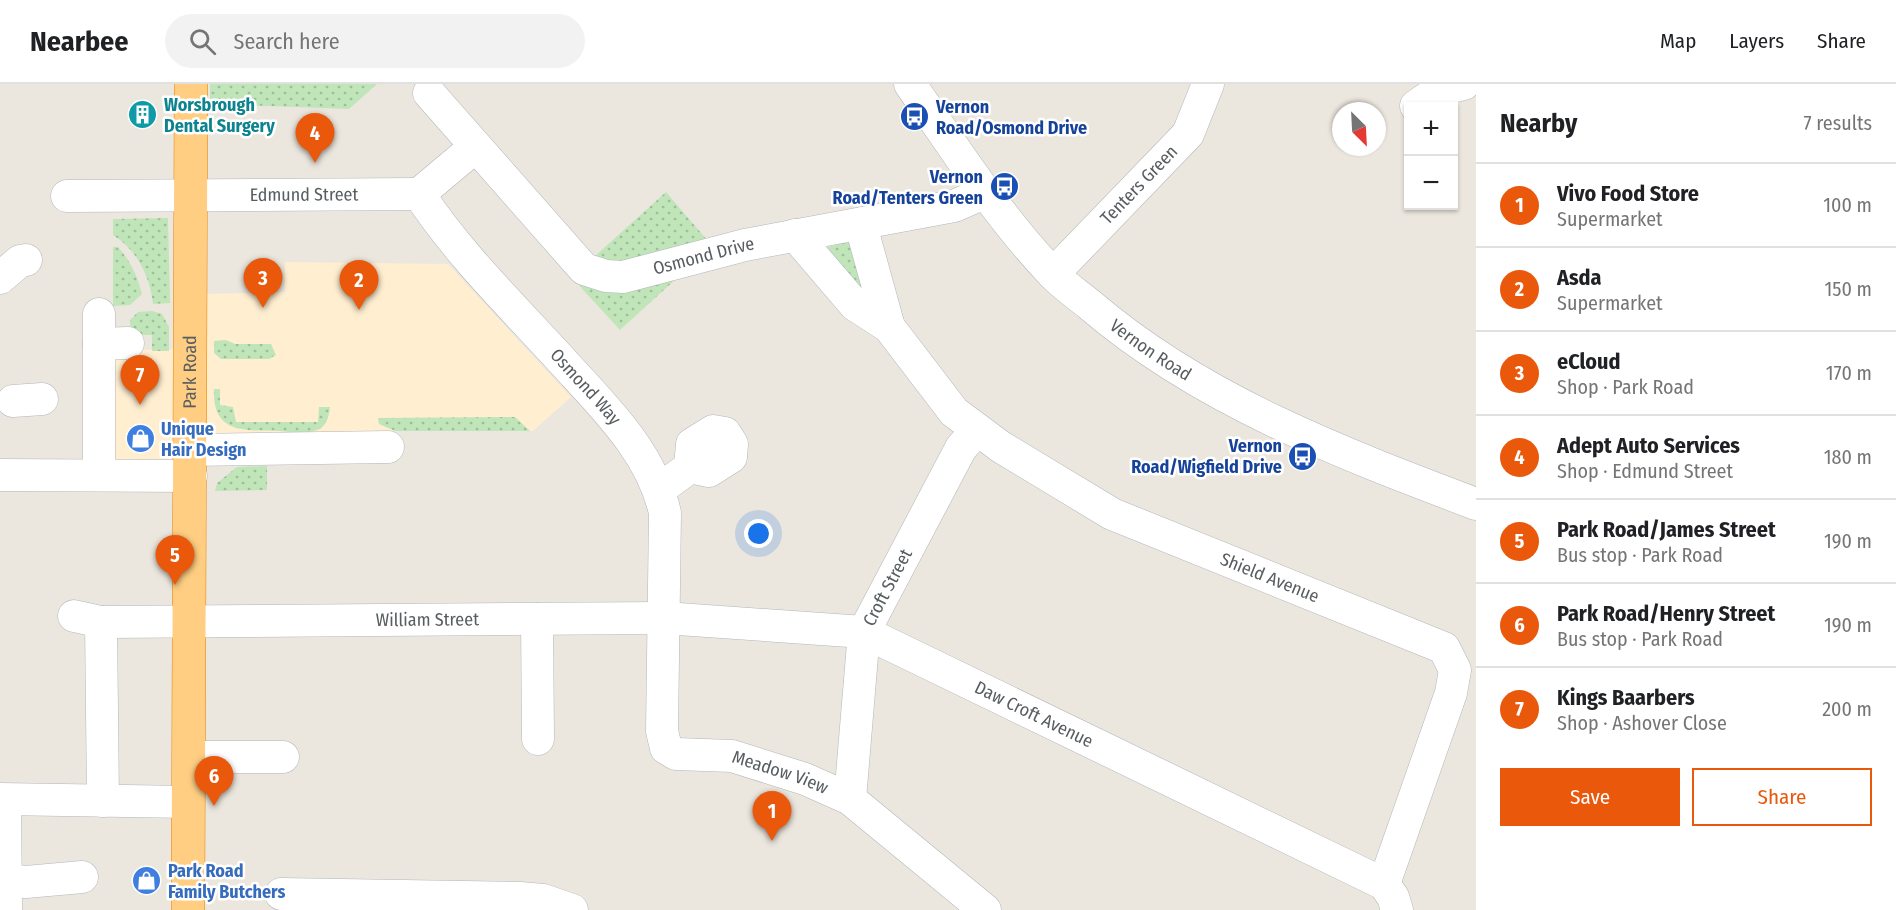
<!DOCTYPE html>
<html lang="en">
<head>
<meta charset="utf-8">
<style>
  :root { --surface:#fff; --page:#f2f2f2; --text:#202124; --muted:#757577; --line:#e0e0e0; --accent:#ea580c }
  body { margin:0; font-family:"Fira Sans Condensed",sans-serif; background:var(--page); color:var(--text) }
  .controls { position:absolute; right:18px; top:18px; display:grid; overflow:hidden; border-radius:0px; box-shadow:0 2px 4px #0004 }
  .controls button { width:54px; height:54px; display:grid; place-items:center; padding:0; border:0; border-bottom:2px solid var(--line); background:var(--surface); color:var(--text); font:30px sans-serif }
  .compass { position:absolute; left:1332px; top:18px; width:54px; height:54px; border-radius:50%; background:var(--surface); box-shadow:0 2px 4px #0004; rotate:156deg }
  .you { position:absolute; left:759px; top:450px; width:21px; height:21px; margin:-15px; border:4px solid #fff; border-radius:50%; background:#1a73e8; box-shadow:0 0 0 9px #1a73e833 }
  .badge { display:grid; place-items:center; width:39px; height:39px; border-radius:50%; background:var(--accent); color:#fff; font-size:20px; font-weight:700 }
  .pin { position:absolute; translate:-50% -50px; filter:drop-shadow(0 2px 3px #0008) }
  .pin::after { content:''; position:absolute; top:32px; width:21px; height:18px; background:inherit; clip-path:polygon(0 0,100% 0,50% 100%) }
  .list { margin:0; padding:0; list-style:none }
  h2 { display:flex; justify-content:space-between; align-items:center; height:78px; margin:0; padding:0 24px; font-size:26px }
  h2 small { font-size:20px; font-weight:400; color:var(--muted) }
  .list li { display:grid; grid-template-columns:39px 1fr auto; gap:18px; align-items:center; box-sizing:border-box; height:84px; padding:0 24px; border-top:2px solid var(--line) }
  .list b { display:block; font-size:22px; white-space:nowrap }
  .list p { margin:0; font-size:20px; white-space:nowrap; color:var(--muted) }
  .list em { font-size:20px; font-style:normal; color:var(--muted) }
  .actions { display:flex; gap:12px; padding:18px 24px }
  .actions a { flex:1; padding:14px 0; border:2px solid var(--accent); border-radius:0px; text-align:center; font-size:21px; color:var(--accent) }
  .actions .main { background:var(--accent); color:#fff }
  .icon { flex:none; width:33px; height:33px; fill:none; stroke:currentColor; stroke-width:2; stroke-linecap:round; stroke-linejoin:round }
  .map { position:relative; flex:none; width:1476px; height:826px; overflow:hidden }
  header { display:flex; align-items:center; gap:36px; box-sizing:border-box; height:84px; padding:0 30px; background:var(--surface); border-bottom:2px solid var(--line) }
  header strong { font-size:28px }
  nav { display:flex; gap:33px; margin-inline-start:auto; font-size:21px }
  .search { width:420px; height:54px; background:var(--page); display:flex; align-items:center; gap:15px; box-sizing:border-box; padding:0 21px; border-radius:33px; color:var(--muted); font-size:22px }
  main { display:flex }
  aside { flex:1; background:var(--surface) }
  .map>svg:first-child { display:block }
  .commercial { fill:#ffeed0 }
  .grass { fill:url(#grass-dots) }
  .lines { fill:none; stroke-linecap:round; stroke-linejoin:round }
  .minor-casing { stroke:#b2b6ba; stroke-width:33 }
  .highway-casing { stroke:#ea8100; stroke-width:34 }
  .minor { stroke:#fff; stroke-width:32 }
  .highway { stroke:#ffce82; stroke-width:33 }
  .labels { text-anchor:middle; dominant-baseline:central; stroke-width:5; stroke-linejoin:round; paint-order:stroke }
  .culture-label { font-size:18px; font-weight:bold; fill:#0d838f; stroke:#fff; text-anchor:start }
  .transit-label { font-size:18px; font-weight:bold; fill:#164399; stroke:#fff; text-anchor:end }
  .street-label { font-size:18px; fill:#585d60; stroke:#fff }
  .shop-label { font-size:18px; font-weight:bold; fill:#366cbe; stroke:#fff; text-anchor:start }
</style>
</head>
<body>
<header>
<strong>Nearbee</strong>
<div class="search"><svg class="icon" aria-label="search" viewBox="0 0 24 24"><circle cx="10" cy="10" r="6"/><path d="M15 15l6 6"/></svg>Search here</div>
<nav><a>Map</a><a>Layers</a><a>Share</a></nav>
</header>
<main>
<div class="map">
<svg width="1476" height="826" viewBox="0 0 1476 826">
  <defs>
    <pattern id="grass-dots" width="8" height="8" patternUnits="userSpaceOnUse" patternTransform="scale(1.5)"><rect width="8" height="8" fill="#bfe5b9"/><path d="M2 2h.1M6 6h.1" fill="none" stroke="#9ebd9a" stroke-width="1.8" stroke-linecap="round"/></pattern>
  </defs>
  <rect width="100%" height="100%" fill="#ece7de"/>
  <path class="commercial" d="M285 178 448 180 571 313 533 347H395L384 350 188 352 187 385 114 387V266L201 265 202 210 285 208Z"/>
  <path class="grass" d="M210 0H377L349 25 210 20Z
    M666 108 707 156 617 180 594 173Z
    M168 134 170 219 153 220C150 192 137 166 113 151V135Z
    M851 157 873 216 820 165Z
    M113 163H118C131 178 137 191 142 210L130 221 113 222Z
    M564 185 598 206 622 207 677 194 620 246Z
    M152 227 162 230 169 243V267H152V251H131L130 236 138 228Z
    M226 256 235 260H271L276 271 269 275H221L214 269V257Z
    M214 305H220V321L233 323 236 338H318L319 323H330C329 330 328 339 321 344 310 351 292 348 279 347 244 346 212 350 214 305Z
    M515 333 530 347H395L379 340 378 334Z
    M267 382V406L215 407 217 399 237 383Z"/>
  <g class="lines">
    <defs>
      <g id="minor">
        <path id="s1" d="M910 0C955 65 997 131 1052 189 1063 201 1078 211 1090 221 1201 316 1341 369 1476 420"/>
        <path id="s2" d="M429 9 584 185 606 192 623 193 745 161 954 122 984 109"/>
        <path d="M1416 22 1439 6 1464 0"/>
        <path id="s3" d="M419 110C460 172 515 225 565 280 605 324 652 369 665 429L662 647 666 664 676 670 732 672 805 695 850 715 985 826"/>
        <path d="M419 110 475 63"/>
        <path id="s4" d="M67 112 419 110"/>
        <path d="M864 139 865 156 889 243"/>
        <path id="s5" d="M795 151 855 221 889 243 954 328 1001 363 1112 430 1444 564 1455 586 1451 609 1384 800"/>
        <path id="s6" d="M1053 190 1188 50 1208 0"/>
        <path d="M0 194 20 177 26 176"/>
        <path d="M99 260 128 259"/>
        <path d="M13 317 42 315"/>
        <path d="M191 366 388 363"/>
        <path d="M0 391 191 392"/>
        <path d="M99 391V230"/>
        <path d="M660 405 690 383 709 387 731 373 732 360 725 349 713 347 692 360 690 383"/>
        <path id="s7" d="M74 532 101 538 664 534 864 548 1384 800 1393 813 1397 826"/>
        <path d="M537 535 538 655"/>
        <path d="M101 538 103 717"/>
        <path d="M189 673H283"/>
        <path d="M0 715 188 718"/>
        <path id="s8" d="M850 715 864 548 961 364 977 346"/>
        <path d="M5 717 6 826"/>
        <path d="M6 796 26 798 82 793"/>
        <path d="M281 810 520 814 543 816 572 826"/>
      </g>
      <g id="highway">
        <path id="s9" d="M188 826 191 0"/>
      </g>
    </defs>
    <use href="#minor" class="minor-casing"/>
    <use href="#highway" class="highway-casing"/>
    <use href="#minor" class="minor"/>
    <use href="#highway" class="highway"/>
  </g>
  <defs>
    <symbol id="building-disc" viewBox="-11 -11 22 22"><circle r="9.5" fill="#0f9aa8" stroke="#fff"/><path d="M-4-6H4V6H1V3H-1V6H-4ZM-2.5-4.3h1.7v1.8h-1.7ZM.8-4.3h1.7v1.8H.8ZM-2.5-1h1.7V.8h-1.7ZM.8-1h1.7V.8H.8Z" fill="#fff"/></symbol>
    <symbol id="bus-disc" viewBox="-11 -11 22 22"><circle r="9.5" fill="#1a4fb4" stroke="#fff"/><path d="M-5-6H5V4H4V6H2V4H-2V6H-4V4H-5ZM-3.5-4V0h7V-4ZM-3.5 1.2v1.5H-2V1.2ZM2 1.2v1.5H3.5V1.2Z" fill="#fff"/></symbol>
    <symbol id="shop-disc" viewBox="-11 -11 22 22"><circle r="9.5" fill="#3f7fe0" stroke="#fff"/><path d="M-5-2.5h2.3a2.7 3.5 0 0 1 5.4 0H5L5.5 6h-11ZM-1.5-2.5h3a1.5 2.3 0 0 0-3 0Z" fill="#fff"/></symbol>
  </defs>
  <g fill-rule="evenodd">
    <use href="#building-disc" x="126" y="14" width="33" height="33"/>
    <use href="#bus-disc" x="898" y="16" width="33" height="33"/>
    <use href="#bus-disc" x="988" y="86" width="33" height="33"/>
    <use href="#shop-disc" x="124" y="338" width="33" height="33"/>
    <use href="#bus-disc" x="1286" y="356" width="33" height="33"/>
    <use href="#shop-disc" x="130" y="780" width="33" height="33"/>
  </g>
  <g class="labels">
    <g class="culture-label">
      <text x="164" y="21">Worsbrough<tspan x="164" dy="21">Dental Surgery</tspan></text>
    </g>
    <g class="transit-label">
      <text x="936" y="23" text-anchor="start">Vernon<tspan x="936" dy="21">Road/Osmond Drive</tspan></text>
      <text x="983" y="93">Vernon<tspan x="983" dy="21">Road/Tenters Green</tspan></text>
      <text x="1282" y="362">Vernon<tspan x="1282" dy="21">Road/Wigfield Drive</tspan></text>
    </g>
    <g class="street-label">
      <text stroke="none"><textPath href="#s6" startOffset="124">Tenters Green</textPath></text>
      <text stroke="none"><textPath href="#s4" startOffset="237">Edmund Street</textPath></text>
      <text stroke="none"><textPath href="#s2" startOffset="358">Osmond Drive</textPath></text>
      <text stroke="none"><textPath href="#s1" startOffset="362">Vernon Road</textPath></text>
      <text stroke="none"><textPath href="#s9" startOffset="538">Park Road</textPath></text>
      <text stroke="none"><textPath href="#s3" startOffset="255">Osmond Way</textPath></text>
      <text stroke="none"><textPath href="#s5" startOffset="598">Shield Avenue</textPath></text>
      <text stroke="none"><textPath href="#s8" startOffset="218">Croft Street</textPath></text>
      <text stroke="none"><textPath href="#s7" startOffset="354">William Street</textPath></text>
      <text stroke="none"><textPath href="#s7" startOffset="980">Daw Croft Avenue</textPath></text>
      <text stroke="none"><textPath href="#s3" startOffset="760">Meadow View</textPath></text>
    </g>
    <g class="shop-label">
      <text x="161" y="345">Unique<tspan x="161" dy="21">Hair Design</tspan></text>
      <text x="168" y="787">Park Road<tspan x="168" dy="21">Family Butchers</tspan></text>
    </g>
  </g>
</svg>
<div class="controls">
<button>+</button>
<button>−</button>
</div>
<svg class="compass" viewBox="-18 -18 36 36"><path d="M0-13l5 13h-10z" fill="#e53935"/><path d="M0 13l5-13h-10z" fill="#757577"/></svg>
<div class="you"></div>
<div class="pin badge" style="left:772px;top:757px">1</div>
<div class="pin badge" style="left:359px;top:226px">2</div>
<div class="pin badge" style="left:263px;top:224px">3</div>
<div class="pin badge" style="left:315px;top:79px">4</div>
<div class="pin badge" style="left:175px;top:501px">5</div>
<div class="pin badge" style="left:214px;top:722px">6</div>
<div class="pin badge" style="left:140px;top:321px">7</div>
</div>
<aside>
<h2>Nearby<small>7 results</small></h2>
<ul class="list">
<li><span class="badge">1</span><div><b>Vivo Food Store</b><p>Supermarket</p></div><em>100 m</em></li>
<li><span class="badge">2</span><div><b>Asda</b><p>Supermarket</p></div><em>150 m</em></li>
<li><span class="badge">3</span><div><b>eCloud</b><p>Shop · Park Road</p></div><em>170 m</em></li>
<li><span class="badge">4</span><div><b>Adept Auto Services</b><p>Shop · Edmund Street</p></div><em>180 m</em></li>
<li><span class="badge">5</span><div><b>Park Road/James Street</b><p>Bus stop · Park Road</p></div><em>190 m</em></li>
<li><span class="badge">6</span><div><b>Park Road/Henry Street</b><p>Bus stop · Park Road</p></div><em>190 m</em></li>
<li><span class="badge">7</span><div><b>Kings Baarbers</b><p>Shop · Ashover Close</p></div><em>200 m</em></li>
</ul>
<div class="actions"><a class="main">Save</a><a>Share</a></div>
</aside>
</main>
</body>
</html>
